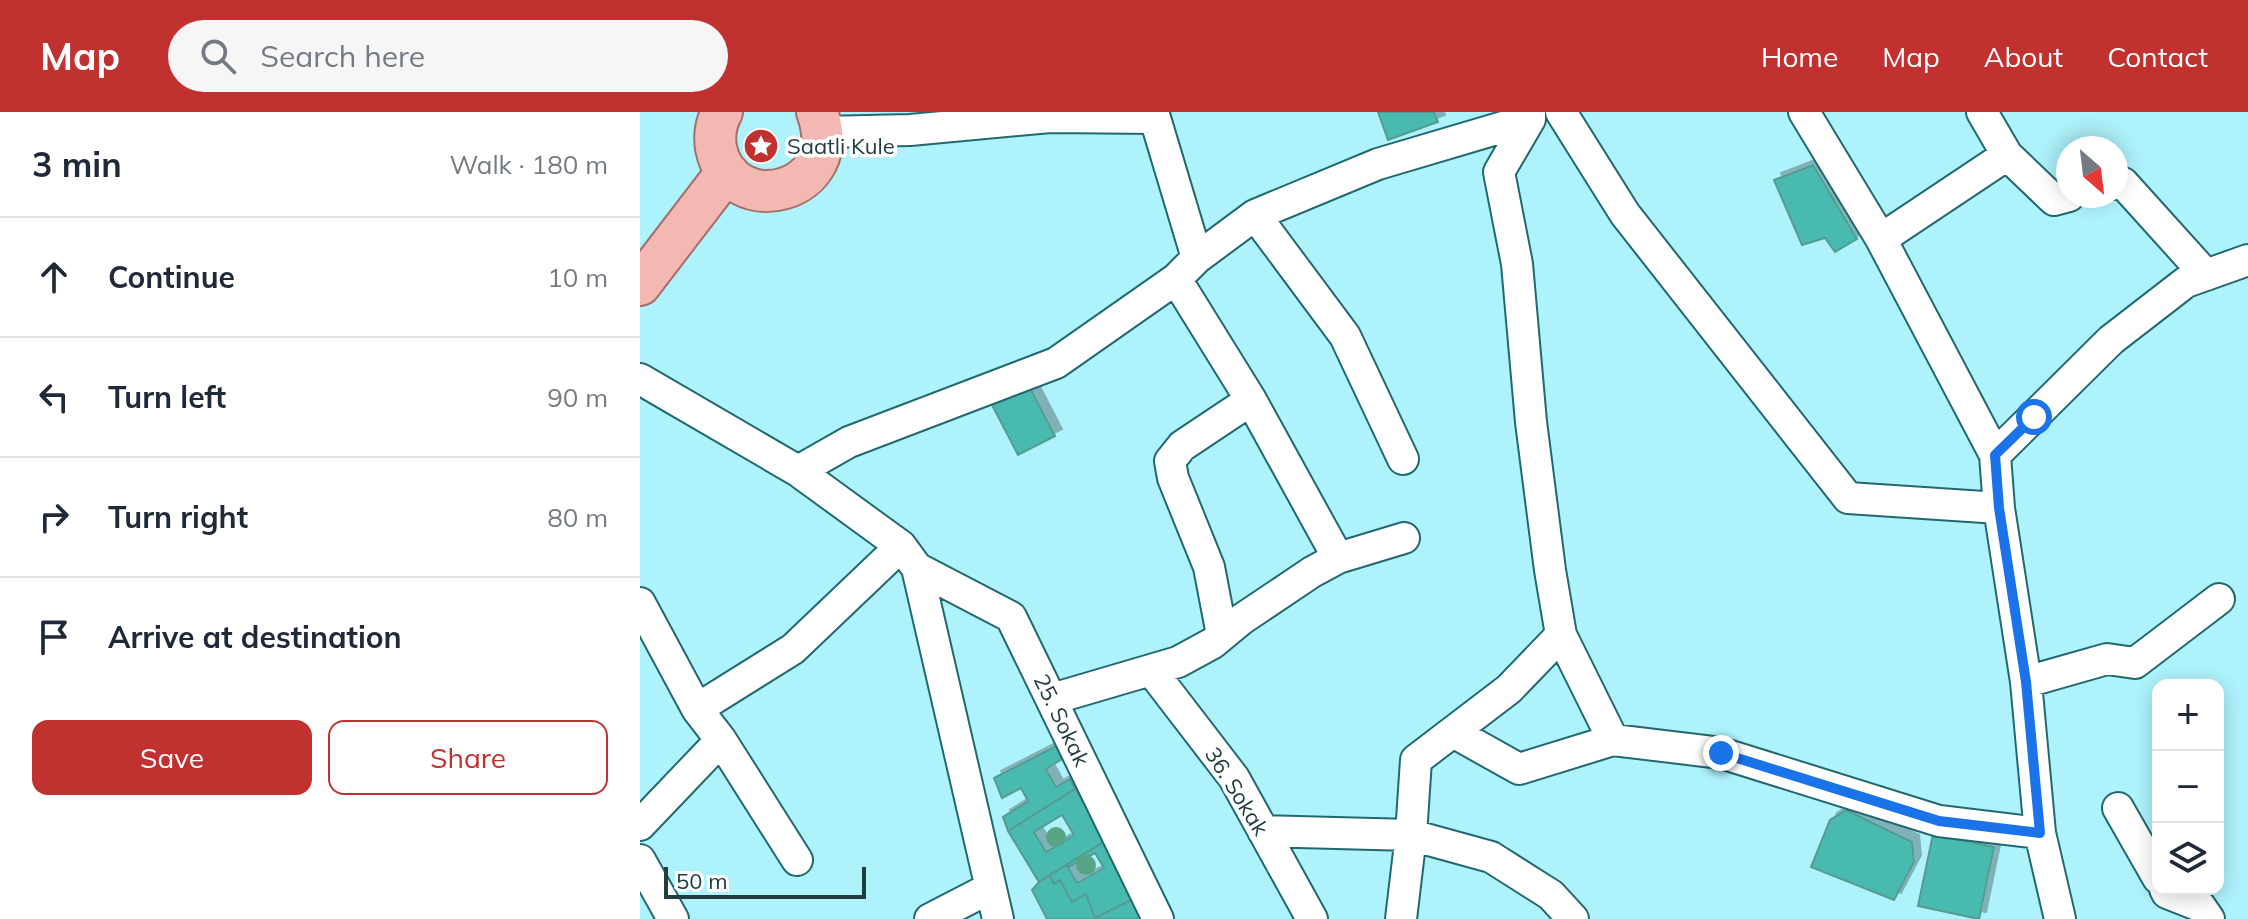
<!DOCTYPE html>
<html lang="en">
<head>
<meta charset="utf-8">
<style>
  :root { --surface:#fff; --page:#f6f6f7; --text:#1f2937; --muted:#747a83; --line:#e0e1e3; --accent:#c03130 }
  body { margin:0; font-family:Mulish,sans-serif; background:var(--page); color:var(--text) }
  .controls { position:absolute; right:24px; bottom:24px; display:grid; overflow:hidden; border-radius:16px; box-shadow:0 4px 20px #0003 }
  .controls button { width:72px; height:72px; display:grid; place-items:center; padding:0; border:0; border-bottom:2px solid var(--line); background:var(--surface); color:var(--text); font:40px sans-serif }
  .compass { position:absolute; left:1416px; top:24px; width:72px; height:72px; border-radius:50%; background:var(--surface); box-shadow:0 4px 20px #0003; rotate:152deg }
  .scale { position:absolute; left:24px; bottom:20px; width:202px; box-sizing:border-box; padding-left:8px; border:4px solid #223d41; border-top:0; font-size:22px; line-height:28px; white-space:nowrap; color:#223d41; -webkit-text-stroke:6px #fff; paint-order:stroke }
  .stop { position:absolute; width:24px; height:24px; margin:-18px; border:6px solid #1a73e8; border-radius:50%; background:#fff }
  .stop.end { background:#1a73e8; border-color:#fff; box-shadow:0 2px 8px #0008 }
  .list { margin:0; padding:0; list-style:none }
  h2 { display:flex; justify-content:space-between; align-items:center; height:104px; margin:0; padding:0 32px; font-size:34px }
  h2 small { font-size:26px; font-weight:400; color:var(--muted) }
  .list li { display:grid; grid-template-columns:52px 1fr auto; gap:24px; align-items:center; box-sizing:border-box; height:120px; padding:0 32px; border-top:2px solid var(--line) }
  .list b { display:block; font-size:30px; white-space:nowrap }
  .list em { font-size:26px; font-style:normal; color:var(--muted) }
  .actions { display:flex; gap:16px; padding:24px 32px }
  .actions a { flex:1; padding:18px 0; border:2px solid var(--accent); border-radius:16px; text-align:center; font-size:28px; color:var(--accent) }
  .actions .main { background:var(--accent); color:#fff }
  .icon { flex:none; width:44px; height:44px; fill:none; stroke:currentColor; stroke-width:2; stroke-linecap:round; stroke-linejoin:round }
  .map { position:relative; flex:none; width:1608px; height:807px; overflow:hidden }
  header { display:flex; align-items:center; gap:48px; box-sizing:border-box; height:112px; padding:0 40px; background:var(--accent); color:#fff }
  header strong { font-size:38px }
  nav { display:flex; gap:44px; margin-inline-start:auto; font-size:28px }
  .search { width:560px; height:72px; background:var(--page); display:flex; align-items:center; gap:20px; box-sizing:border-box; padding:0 28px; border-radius:44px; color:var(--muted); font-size:30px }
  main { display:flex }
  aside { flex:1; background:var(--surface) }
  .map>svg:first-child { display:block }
  .building { fill:#48baaf; stroke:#579a92; stroke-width:2; fill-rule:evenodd; filter:url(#shadow) }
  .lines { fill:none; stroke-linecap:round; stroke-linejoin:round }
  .minor-casing { stroke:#226870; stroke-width:34 }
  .major-casing { stroke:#a56e69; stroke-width:44 }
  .minor { stroke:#fff; stroke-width:30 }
  .major { stroke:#f4b8b2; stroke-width:40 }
  .tree { fill:#57a584 }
  .route { stroke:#1a73e8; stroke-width:10 }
  .labels { text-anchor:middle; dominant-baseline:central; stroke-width:7; stroke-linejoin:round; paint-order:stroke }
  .poi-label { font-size:22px; fill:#223d41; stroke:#fff; text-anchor:start }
  .street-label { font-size:22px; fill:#223d41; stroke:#fff }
</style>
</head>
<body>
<header>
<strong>Map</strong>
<div class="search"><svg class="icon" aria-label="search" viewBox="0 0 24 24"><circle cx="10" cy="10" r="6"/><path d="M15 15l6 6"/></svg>Search here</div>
<nav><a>Home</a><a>Map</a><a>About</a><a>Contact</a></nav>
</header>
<main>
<aside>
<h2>3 min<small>Walk · 180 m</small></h2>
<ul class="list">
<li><svg class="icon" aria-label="ahead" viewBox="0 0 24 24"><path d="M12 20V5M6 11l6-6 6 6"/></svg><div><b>Continue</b></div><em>10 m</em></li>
<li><svg class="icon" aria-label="left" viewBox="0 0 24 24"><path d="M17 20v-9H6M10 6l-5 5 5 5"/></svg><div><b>Turn left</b></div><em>90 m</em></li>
<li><svg class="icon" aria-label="right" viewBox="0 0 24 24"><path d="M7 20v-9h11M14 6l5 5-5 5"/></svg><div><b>Turn right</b></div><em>80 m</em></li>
<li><svg class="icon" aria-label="arrive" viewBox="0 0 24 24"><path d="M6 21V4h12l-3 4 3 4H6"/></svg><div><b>Arrive at destination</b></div></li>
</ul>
<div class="actions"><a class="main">Save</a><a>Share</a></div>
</aside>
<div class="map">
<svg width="1608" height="807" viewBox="0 0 1608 807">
  <defs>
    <filter id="shadow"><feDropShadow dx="7" dy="-7" stdDeviation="0" flood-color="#0004"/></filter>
  </defs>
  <rect width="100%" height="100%" fill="#aef2fb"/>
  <path class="building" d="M738 0H794L798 10 748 28Z
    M1173 53 1217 127 1195 140 1185 126 1162 133 1134 68Z
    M389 274 415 324 378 343 352 293Z
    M416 634 422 647 406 657 416 675 430 667 435 677 368 719 363 705 388 689 381 676 362 686 354 666Z
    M435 677 467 728 399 770 368 719ZM422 703 434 723 406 740 394 720Z
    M1206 698 1272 730 1274 750 1254 788 1171 755 1190 708Z
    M1293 722 1354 735 1339 807 1278 794Z
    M467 728 493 787 455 806 446 782 432 790 420 768 414 772 410 763ZM455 741 464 756 437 771 428 755Z
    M410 763 414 772 420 768 432 790 446 782 455 806 493 787 500 804 496 807H407L392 778 399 770Z"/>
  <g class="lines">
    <defs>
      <path id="minor" d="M921 0 985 102 1208 386 1359 396
        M1164 0 1241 127 1355 343 1359 396 1386 570 1400 721 1420 807
        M1342 0 1367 43 1414 88 1429 84
        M515 6 557 146
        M182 20 270 18 410 5 515 6 513 0
        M1476 72 1483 71 1566 163
        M615 103 705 224 763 347
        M1241 127 1367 43
        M536 167 611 288 698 446
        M0 267 158 359 261 434 277 456 358 807
        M1355 343 1471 228 1546 170 1608 148
        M158 359 209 330 416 251 536 167 557 146 615 103 738 52 890 7
        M277 456 371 505 518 807
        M0 491 57 597 81 628 157 748
        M582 523 569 455 533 366 530 349 542 334 611 288
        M921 523 973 628 1081 641 1299 709 1400 721
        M511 558 594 666 672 807
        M1386 570 1467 547 1495 551 1579 487
        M412 587 538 550 573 531 602 507 672 460 698 446 764 426
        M57 597 153 537 261 434
        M813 620 879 657 973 628
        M1478 696 1518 766
        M0 713 81 628
        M623 719 771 723 851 745 911 783 933 807
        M0 748 33 807
        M1525 777 1527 781 1560 794 1569 807
        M290 807 350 776
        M761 807 771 723 776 648 869 577 921 523 910 458 891 310 877 152 859 60 890 7V0"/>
      <path id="major" d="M82 0C76 11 74 23 76 36 91 110 208 82 177 0
        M0 173 79 70 89 62"/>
    </defs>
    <use href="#minor" class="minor-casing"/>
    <use href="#major" class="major-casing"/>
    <use href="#minor" class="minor"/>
    <use href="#major" class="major"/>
  </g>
  <g class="tree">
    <circle cx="416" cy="725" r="10"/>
    <circle cx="446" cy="753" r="10"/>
  </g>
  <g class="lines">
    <path class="route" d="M1081 641 1299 709 1400 721 1386 570 1359 396 1355 343 1394 305"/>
  </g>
  <defs>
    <symbol id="sight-disc" viewBox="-11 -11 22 22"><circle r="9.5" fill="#c03130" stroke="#fff"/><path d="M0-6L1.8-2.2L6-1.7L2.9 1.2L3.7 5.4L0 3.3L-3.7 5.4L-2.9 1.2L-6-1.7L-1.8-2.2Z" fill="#fff"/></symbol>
  </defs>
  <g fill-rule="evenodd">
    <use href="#sight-disc" x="101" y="14" width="40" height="40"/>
  </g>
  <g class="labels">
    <g class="poi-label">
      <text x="147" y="34">Saatli Kule</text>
    </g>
    <g class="street-label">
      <text transform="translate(422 608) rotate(64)">25. Sokak</text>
      <text transform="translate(597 679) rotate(58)">36. Sokak</text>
    </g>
  </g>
</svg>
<div class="controls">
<button>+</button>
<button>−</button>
<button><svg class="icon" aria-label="layers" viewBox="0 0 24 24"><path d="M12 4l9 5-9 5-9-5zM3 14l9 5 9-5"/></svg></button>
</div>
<svg class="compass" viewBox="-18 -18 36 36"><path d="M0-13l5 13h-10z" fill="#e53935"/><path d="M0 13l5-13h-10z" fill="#747a83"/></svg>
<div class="scale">50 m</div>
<div class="stop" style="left:1394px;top:305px"></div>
<div class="stop end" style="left:1081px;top:641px"></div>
</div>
</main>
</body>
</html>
